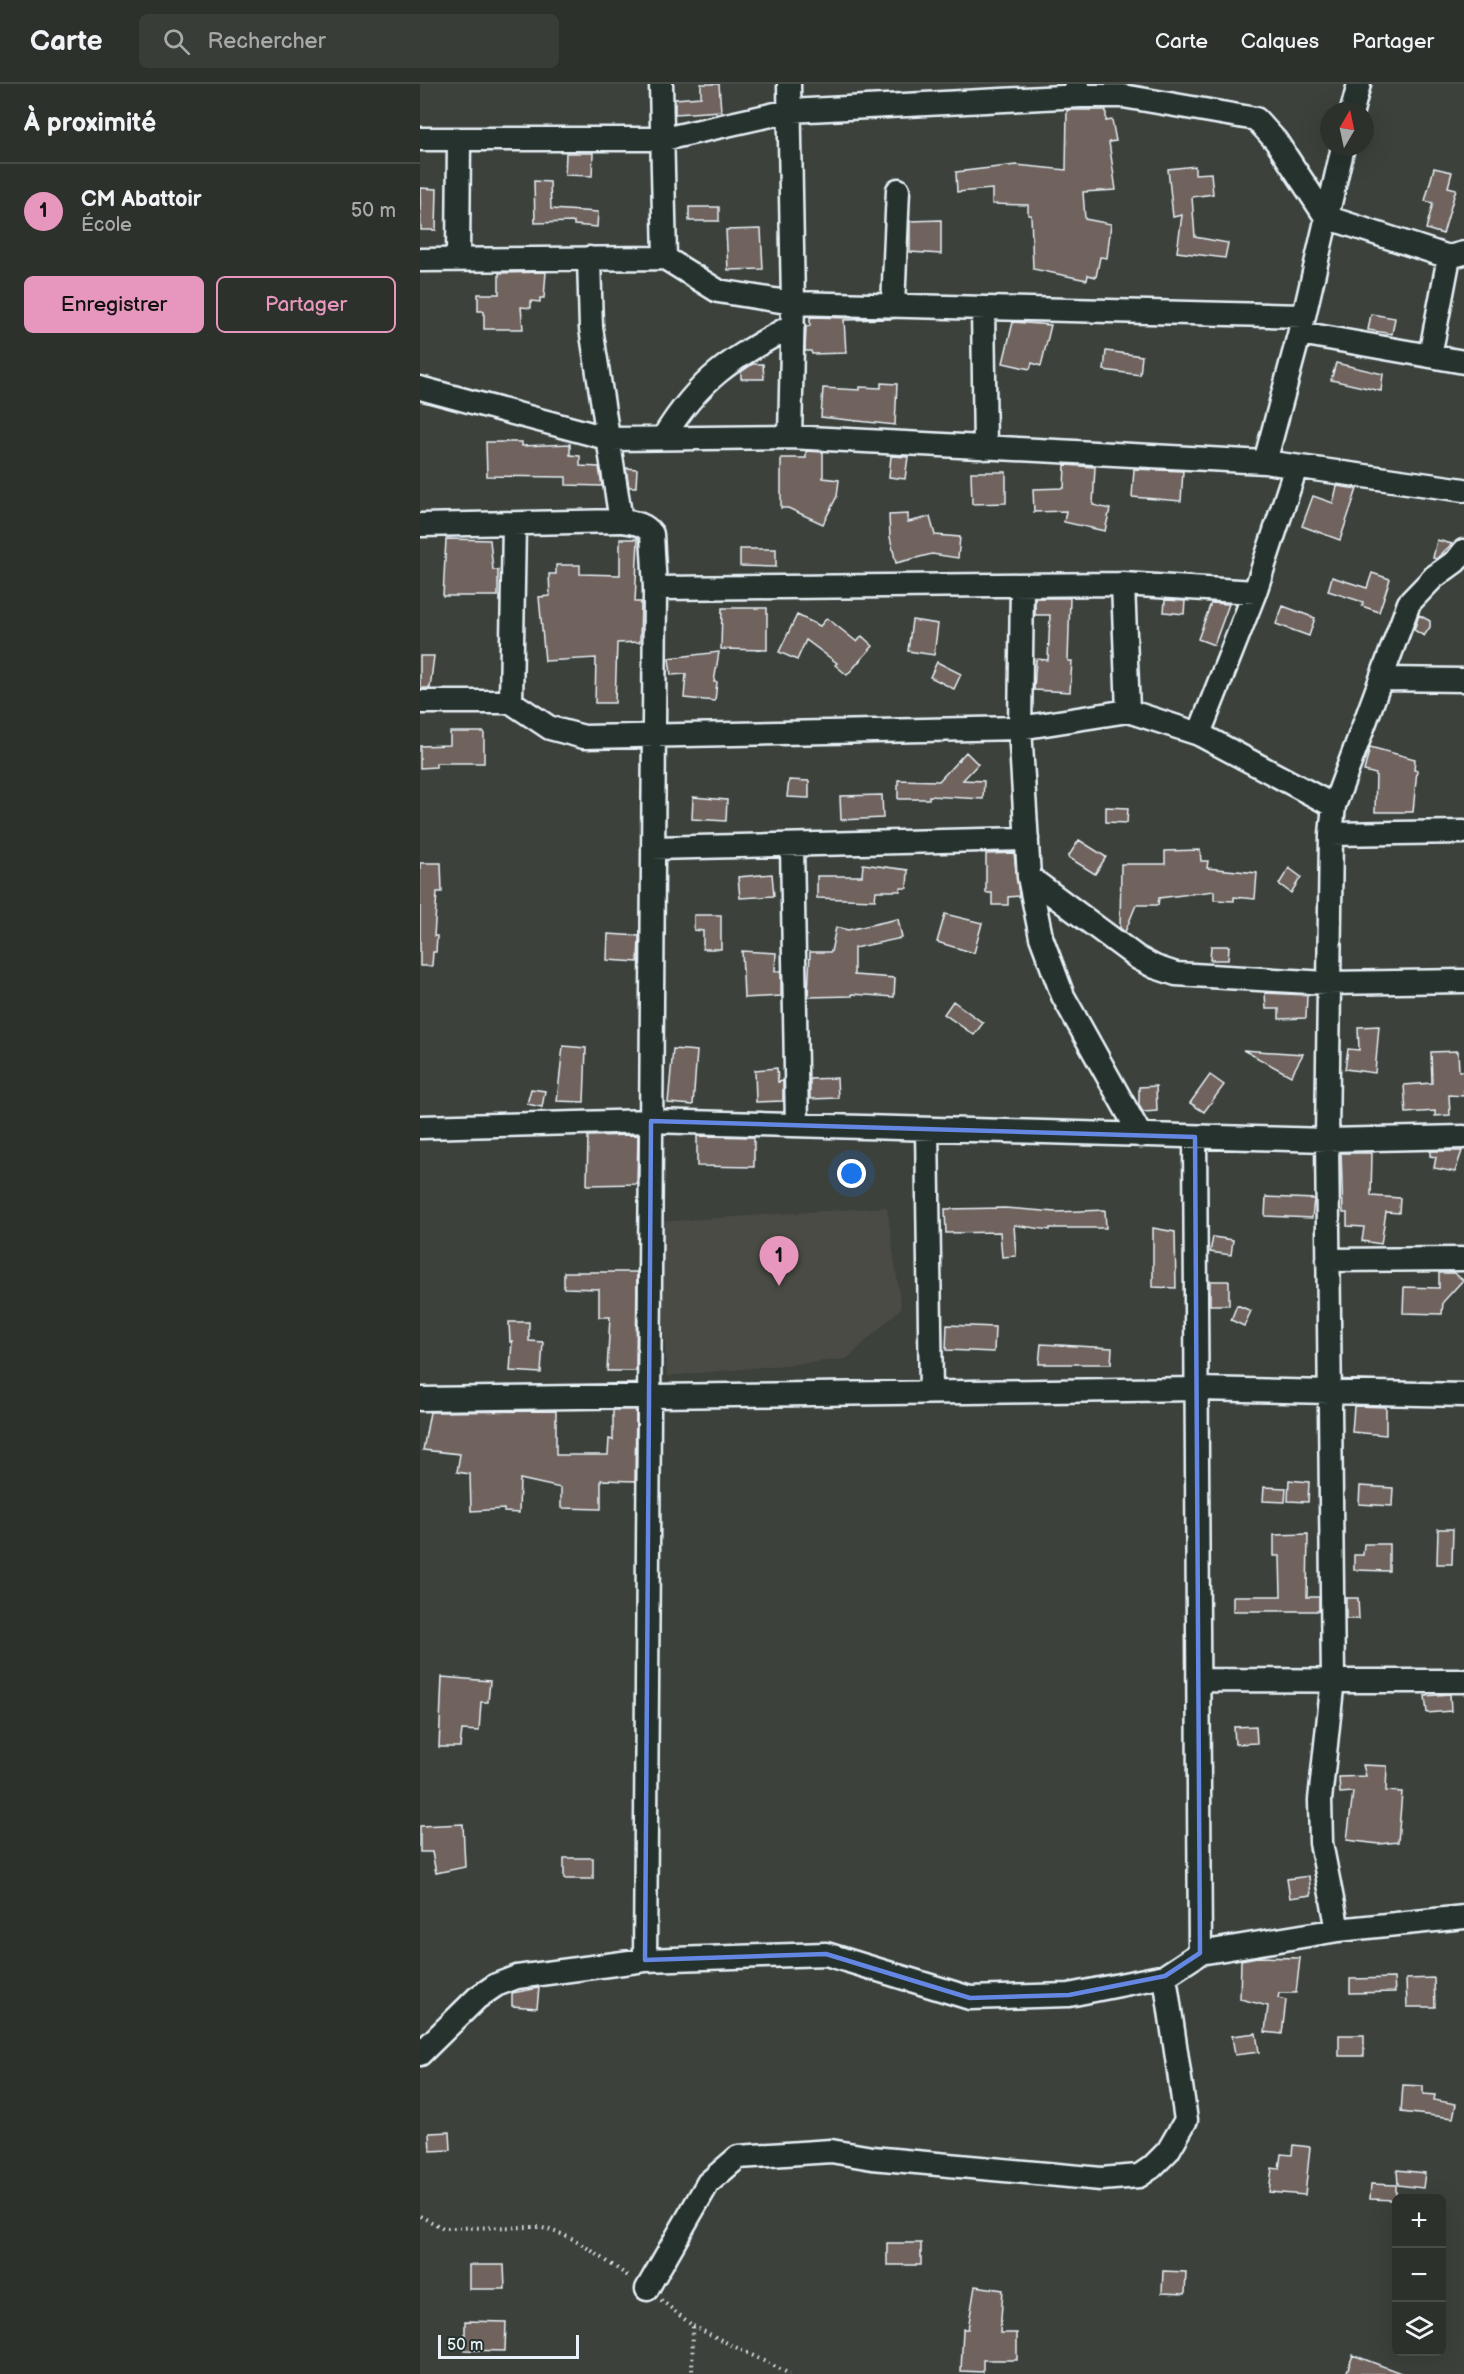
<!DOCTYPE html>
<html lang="fr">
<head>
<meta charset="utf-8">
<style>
  :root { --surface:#2d312c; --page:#393d38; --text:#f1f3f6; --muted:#a7a9a9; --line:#484c48; --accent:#e797bd }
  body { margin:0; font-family:"Balsamiq Sans",sans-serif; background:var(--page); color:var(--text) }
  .controls { position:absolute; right:18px; bottom:18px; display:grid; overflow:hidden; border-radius:9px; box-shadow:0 6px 24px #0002 }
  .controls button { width:54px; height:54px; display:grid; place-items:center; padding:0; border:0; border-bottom:2px solid var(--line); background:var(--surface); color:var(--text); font:30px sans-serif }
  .compass { position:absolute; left:900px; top:18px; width:54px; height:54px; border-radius:50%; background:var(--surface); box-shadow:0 6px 24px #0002; rotate:9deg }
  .scale { position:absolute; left:18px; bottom:15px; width:141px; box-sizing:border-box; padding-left:6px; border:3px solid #e8f1f8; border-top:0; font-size:16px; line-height:21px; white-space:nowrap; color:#e8f1f8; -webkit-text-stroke:4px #26332d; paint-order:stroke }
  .you { position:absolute; left:432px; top:1090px; width:21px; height:21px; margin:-15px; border:4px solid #fff; border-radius:50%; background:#1a73e8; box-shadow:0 0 0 9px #1a73e833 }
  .badge { display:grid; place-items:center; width:39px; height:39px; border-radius:50%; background:var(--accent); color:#111; font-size:20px; font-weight:700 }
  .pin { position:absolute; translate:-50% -50px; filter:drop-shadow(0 2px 3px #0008) }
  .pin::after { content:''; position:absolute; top:32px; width:21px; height:18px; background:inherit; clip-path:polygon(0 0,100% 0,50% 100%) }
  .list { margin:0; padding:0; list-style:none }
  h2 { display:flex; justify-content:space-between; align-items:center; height:78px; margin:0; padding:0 24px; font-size:26px }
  h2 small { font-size:20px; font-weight:400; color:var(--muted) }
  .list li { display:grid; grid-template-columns:39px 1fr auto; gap:18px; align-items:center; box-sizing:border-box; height:96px; padding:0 24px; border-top:2px solid var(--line) }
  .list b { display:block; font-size:22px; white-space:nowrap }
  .list p { margin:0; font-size:20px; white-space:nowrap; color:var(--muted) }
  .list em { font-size:20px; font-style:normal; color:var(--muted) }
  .actions { display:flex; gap:12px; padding:18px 24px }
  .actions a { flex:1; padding:14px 0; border:2px solid var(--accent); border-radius:9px; text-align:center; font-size:21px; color:var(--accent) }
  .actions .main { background:var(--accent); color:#111 }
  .icon { flex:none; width:33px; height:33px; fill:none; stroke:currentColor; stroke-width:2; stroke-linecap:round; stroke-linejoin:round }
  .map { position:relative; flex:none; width:1044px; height:2290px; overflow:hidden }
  header { display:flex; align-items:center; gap:36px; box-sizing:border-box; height:84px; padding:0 30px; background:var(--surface); border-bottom:2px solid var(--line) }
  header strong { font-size:28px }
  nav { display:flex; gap:33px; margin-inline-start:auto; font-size:21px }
  .search { width:420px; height:54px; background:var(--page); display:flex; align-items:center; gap:15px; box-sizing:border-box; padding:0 21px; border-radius:9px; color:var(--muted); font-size:22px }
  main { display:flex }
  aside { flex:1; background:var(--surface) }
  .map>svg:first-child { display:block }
  .built { fill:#4b4b45 }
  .building { fill:#6f635d; stroke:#e8f1f8; stroke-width:1.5 }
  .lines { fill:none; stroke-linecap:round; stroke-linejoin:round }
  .minor-casing { stroke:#e8f1f8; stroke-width:27 }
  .path { stroke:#e8f1f8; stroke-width:4; stroke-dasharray:1.5 4.5; stroke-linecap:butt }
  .minor { stroke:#26332d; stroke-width:22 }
  .marked { fill:none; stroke:#6487e3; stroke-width:4.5; stroke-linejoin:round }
</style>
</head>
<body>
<header>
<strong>Carte</strong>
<div class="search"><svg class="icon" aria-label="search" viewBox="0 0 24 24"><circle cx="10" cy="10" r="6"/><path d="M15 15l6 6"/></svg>Rechercher</div>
<nav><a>Carte</a><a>Calques</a><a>Partager</a></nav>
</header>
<main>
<aside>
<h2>À proximité<small></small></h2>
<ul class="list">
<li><span class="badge">1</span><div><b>CM Abattoir</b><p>École</p></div><em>50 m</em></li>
</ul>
<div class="actions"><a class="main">Enregistrer</a><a>Partager</a></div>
</aside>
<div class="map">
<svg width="1044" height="2290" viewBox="0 0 1044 2290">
  <rect width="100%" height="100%" fill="#3c413b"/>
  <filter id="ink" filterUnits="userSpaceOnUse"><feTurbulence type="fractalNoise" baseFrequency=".0167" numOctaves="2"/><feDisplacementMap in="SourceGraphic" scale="12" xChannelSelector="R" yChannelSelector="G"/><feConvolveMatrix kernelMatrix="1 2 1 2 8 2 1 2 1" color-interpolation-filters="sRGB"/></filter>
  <g filter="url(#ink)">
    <path class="built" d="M467 1123 481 1224 427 1275 247 1292 237 1138Z"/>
    <path class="building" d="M281 0H299L301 27 255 30V15L281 13Z
      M647 26H686V37L692 36 696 57 689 58 696 106 663 108 665 135 691 140 687 174 680 173 676 193 668 191 667 196 613 185 611 131H608V121L572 120V105L537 108 536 88 596 81 646 86Z
      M146 69H173L172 92 145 91Z
      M775 82V90L791 89 793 110 772 113 775 153 808 159 805 174 757 168 762 131 753 133 748 85Z
      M1014 84 1032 88 1028 103 1036 105 1023 150 1006 145 1013 119 1005 117Z
      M114 97 130 98 131 125 178 128 177 143 154 141V138L115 139Z
      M0 104 17 105 16 146H1Z
      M269 123H299V137H269Z
      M521 136V170L490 168V137Z
      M341 145 343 185 308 186 306 146Z
      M126 188 124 214H120V218L111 217V224L101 223 103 245H64V227H58V210H79V189Z
      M951 230 975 234 972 250 948 246Z
      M390 233 471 235H472L424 236 426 269 392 270 391 267H385L386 243 390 242Z
      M593 238 631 241 621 282 612 279 610 285 583 279Z
      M686 267 722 272 720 291 684 286Z
      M916 279 963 290 961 307 911 296Z
      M333 280H343L344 295H321V288Z
      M461 299 477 300 475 341 401 333 403 304 440 306V303L461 304Z
      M66 358H102V362L150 360V371L160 372V382L179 383 182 402 146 401V393L67 392Z
      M386 367 403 368V394L419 396 417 412 403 440 368 424H361V374H386Z
      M471 372 488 373 485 395 469 393Z
      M645 381 675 383 673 421 690 425 685 447 644 438 646 427 614 428 613 405 644 404Z
      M206 384 217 385 216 403H209Z
      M714 385 763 387 761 417 712 413Z
      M551 388H586V419L552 420Z
      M917 402 937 405 920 456 882 442 893 412 913 419Z
      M488 430V438L510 433 515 451 540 453 538 474 512 470 476 479 470 453 469 431Z
      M26 455 70 456 73 486H78V512H23Z
      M200 455H218L215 518H221L220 558 197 559 195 619H175L176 574 125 577 119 513 130 512 129 490H136V481H160V490L200 491Z
      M1017 456 1032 460 1016 475 1013 474Z
      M320 465H356V483L320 482Z
      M952 489 970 495 959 528 942 522 943 518 908 507 912 493 947 504Z
      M615 514H650L648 577H652L650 608 614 606 616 575 628 576 630 531H615Z
      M745 516 765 517 764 530 744 528Z
      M791 519 809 520 794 561 778 555Z
      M863 522 895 534 889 552 856 540Z
      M302 524H347V566L301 565Z
      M377 531 400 542 407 534 437 558 442 552 453 562 427 591 415 581 417 579 386 556 377 576 359 568Z
      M999 531 1010 537V543L1004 552 994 546Z
      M492 536 518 540 514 571 488 567Z
      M299 568 294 598H297L295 617 264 614 266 590 251 591 249 574Z
      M0 572H14L10 604H0Z
      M517 578 541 590 534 605 510 593Z
      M30 648H64V679H16V683L0 684V662L30 661Z
      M950 663 995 675 994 686H997L993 728H955L956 690 944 687Z
      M546 668 558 680 543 696 564 697 563 715 509 712V715H478V696L519 697Z
      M369 696 389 697V714L367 713Z
      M462 711 463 734 421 736 420 712Z
      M273 713 307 716 306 737 272 735Z
      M686 723 708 724 707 739 686 738Z
      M659 756 686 773 675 790 648 773Z
      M780 766 781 777H788L787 784 837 789 835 815 814 813V817L794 816V807L739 814 738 821H716L705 848 700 844 701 780H745V767Z
      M594 769 599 812 588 813V821H572V809H566V770Z
      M0 779H21L22 808H17L14 852H17L16 868H13L12 882H0Z
      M443 780 488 786 487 804H481L480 807H456L455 816 397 814V792H442Z
      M869 784 881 793 871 809 859 800Z
      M352 790 354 812 320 814 318 793Z
      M525 830 562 839 554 869 517 858Z
      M274 831H301V865H283V847L274 846Z
      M478 835 482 854 434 864V891L475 894 474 913 432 910V912L388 913 390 868H411L416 843 428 846Z
      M188 850 219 852 218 878 187 876Z
      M791 862H809L808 876H790Z
      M322 867 356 869 355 887H361V912L324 914Z
      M845 909 887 911 886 934 859 935V925H846Z
      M533 917 563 939 554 951 524 930Z
      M959 942 955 989 925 985 928 965 939 966 938 943Z
      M143 962 166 964 164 1018 137 1017Z
      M253 965 277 967 273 1021 248 1019Z
      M823 966 883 970 871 992Z
      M1038 967 1039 987H1044V1012L1029 1011 1030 1031 1015 1032V1027L986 1029 984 1001 1012 999 1011 968Z
      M357 984 358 998 363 997V1017L336 1018 335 986Z
      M790 991 804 1001 784 1028 770 1019Z
      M417 994 418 1014 390 1015V995Z
      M736 1002 737 1027 723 1028 719 1021V1003Z
      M111 1005 125 1007 122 1023 107 1020Z
      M218 1051 217 1100 167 1101 168 1052Z
      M277 1052 334 1053V1083L277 1082Z
      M1010 1067H1042L1035 1088 1014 1084 1016 1073 1010 1072Z
      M921 1069H952L951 1112 980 1114 979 1129 966 1128 961 1160 942 1157 944 1143 927 1142V1129H923Z
      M846 1113 894 1115 892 1134 845 1132Z
      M585 1124 636 1128 685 1126 686 1144H630V1146L594 1141 596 1172 582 1173 580 1148 526 1149 525 1125Z
      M733 1144 755 1148 756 1204 733 1203Z
      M793 1153 813 1156 811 1171 790 1168Z
      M144 1188H217L216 1287H187L190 1233H179V1205L144 1204Z
      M1019 1189H1034L1043 1196 1023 1218 1022 1230 983 1229 984 1203 1019 1204Z
      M790 1197H809V1221H790Z
      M817 1221 831 1227 824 1242 811 1236Z
      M89 1238H109V1257L123 1258 121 1289 90 1287 92 1257 90 1258Z
      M527 1241 575 1243 574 1268 526 1266Z
      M621 1260 692 1264 691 1280H619Z
      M934 1322 966 1323V1351L932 1348Z
      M193 1326H216L215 1397 181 1396V1425L141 1424V1404L100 1395 99 1429 84 1428V1425L51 1427 50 1390 37 1388 40 1370 3 1366 10 1328 136 1327V1371H188L189 1355 193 1356Z
      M869 1396 889 1398 888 1418 868 1417Z
      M940 1402 973 1404 972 1422 939 1420Z
      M844 1403 866 1404 865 1418 843 1417Z
      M1018 1445H1033L1032 1480H1017Z
      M888 1450 887 1513H899V1527H813V1512H861L860 1472H854V1451Z
      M944 1460H969V1487L934 1486V1471H943Z
      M926 1514H938L939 1535H926Z
      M22 1593 70 1597 68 1618H61L59 1647 42 1646 40 1663H19Z
      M1030 1610 1031 1627 1007 1629 1005 1612Z
      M836 1642 837 1659 815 1660 814 1643Z
      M943 1681 967 1682 966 1707 982 1708 978 1758 959 1760 927 1756 933 1708 920 1709 919 1693 946 1692Z
      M43 1740 45 1783 16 1789 12 1768H0V1742Z
      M144 1774H173V1795H144Z
      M889 1792 891 1811 870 1814 867 1795Z
      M837 1873 880 1874 876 1909H859L858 1914 866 1916 862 1950 845 1948 848 1922 820 1915 821 1876Z
      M974 1894 975 1908 930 1909V1895Z
      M1014 1894 1015 1923H987L986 1895Z
      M119 1904 117 1924 92 1922V1909Z
      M836 1949 839 1968 815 1971 812 1952Z
      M919 1951H944V1972H919Z
      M983 2001 1003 2002V2010L1015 2011 1014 2016 1036 2020 1033 2034 981 2028Z
      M30 2048 31 2066 10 2067 9 2049Z
      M873 2061 890 2063 885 2111 849 2108 852 2084 859 2085 861 2070 872 2071Z
      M977 2086 1005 2089 1003 2104 978 2101Z
      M951 2100 976 2101V2116L950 2115Z
      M467 2159H501V2181H467Z
      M49 2181H84L85 2205H49Z
      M743 2187 766 2188 765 2210 742 2209Z
      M555 2202 583 2206 580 2249H597V2276H563V2288L541 2287 543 2245H548Z
      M45 2237 86 2238 85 2267 45 2266Z
      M933 2271 981 2289 980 2290H926Z"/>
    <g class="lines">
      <defs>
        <path id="minor" d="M241 0 245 174
          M369 0 373 219 370 353
          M656 0 661 12H703L836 35 856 57 906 133 1029 173 1044 169
          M932 27 939 0
          M0 55H244L369 27 661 12
          M169 174 171 244 201 437
          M38 175 39 56
          M0 176 245 174 298 207 373 219 884 232
          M473 222 478 106
          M563 224 565 364
          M880 249 1044 278
          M1010 272 1029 173
          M0 304 190 355 370 353 845 378 1044 406
          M243 354C280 293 312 275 373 241
          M845 378 884 232 923 63
          M0 441 201 437C214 439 224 439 232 450L235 504 703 500 835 508
          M703 500 708 627
          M602 502 600 644 609 793 621 853 643 912 721 1052
          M961 595 1044 596
          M0 618H91L130 644 164 653 600 644 708 627 779 650 914 722
          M91 618 94 440
          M779 650 835 508 876 383
          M911 750 1044 748
          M372 761 377 1041
          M233 764 607 755
          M609 793 718 874 735 883 756 890 907 899 1044 897
          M0 1043 231 1037 907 1056 1044 1053
          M507 1045 511 1308
          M775 1053 780 1869
          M908 1176 1044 1175
          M0 1315 778 1305 1044 1311
          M779 1596 1044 1597
          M918 1846 901 1759 900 1716 913 1595 907 1056 911 750 914 722 989 519 1014 493 1036 477 1044 467
          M225 1876 235 504
          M745 1892 780 1869 918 1846 1044 1833
          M0 1970 57 1914 76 1901 97 1893 225 1876 406 1870 550 1914 649 1911 745 1892 766 2036 748 2067 732 2083 719 2092 681 2095 452 2074 411 2067 318 2073 288 2099 227 2205"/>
      </defs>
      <use href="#minor" class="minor-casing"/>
      <path class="path" d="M0 2132 23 2144 118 2143C154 2150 181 2174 211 2194
        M241 2216 273 2242 272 2290
        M273 2242 370 2290"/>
      <use href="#minor" class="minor"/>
    </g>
  </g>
  <path class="marked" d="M231 1037 775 1053 780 1869 745 1892 649 1911 550 1914 406 1870 225 1876Z"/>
</svg>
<div class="controls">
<button>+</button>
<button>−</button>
<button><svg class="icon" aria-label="layers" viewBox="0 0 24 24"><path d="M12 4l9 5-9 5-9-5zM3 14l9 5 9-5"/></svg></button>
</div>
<svg class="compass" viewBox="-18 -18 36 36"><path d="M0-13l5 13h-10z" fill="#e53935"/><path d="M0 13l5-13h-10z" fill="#a7a9a9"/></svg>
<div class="scale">50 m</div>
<div class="you"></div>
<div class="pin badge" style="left:359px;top:1202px">1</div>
</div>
</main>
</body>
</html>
